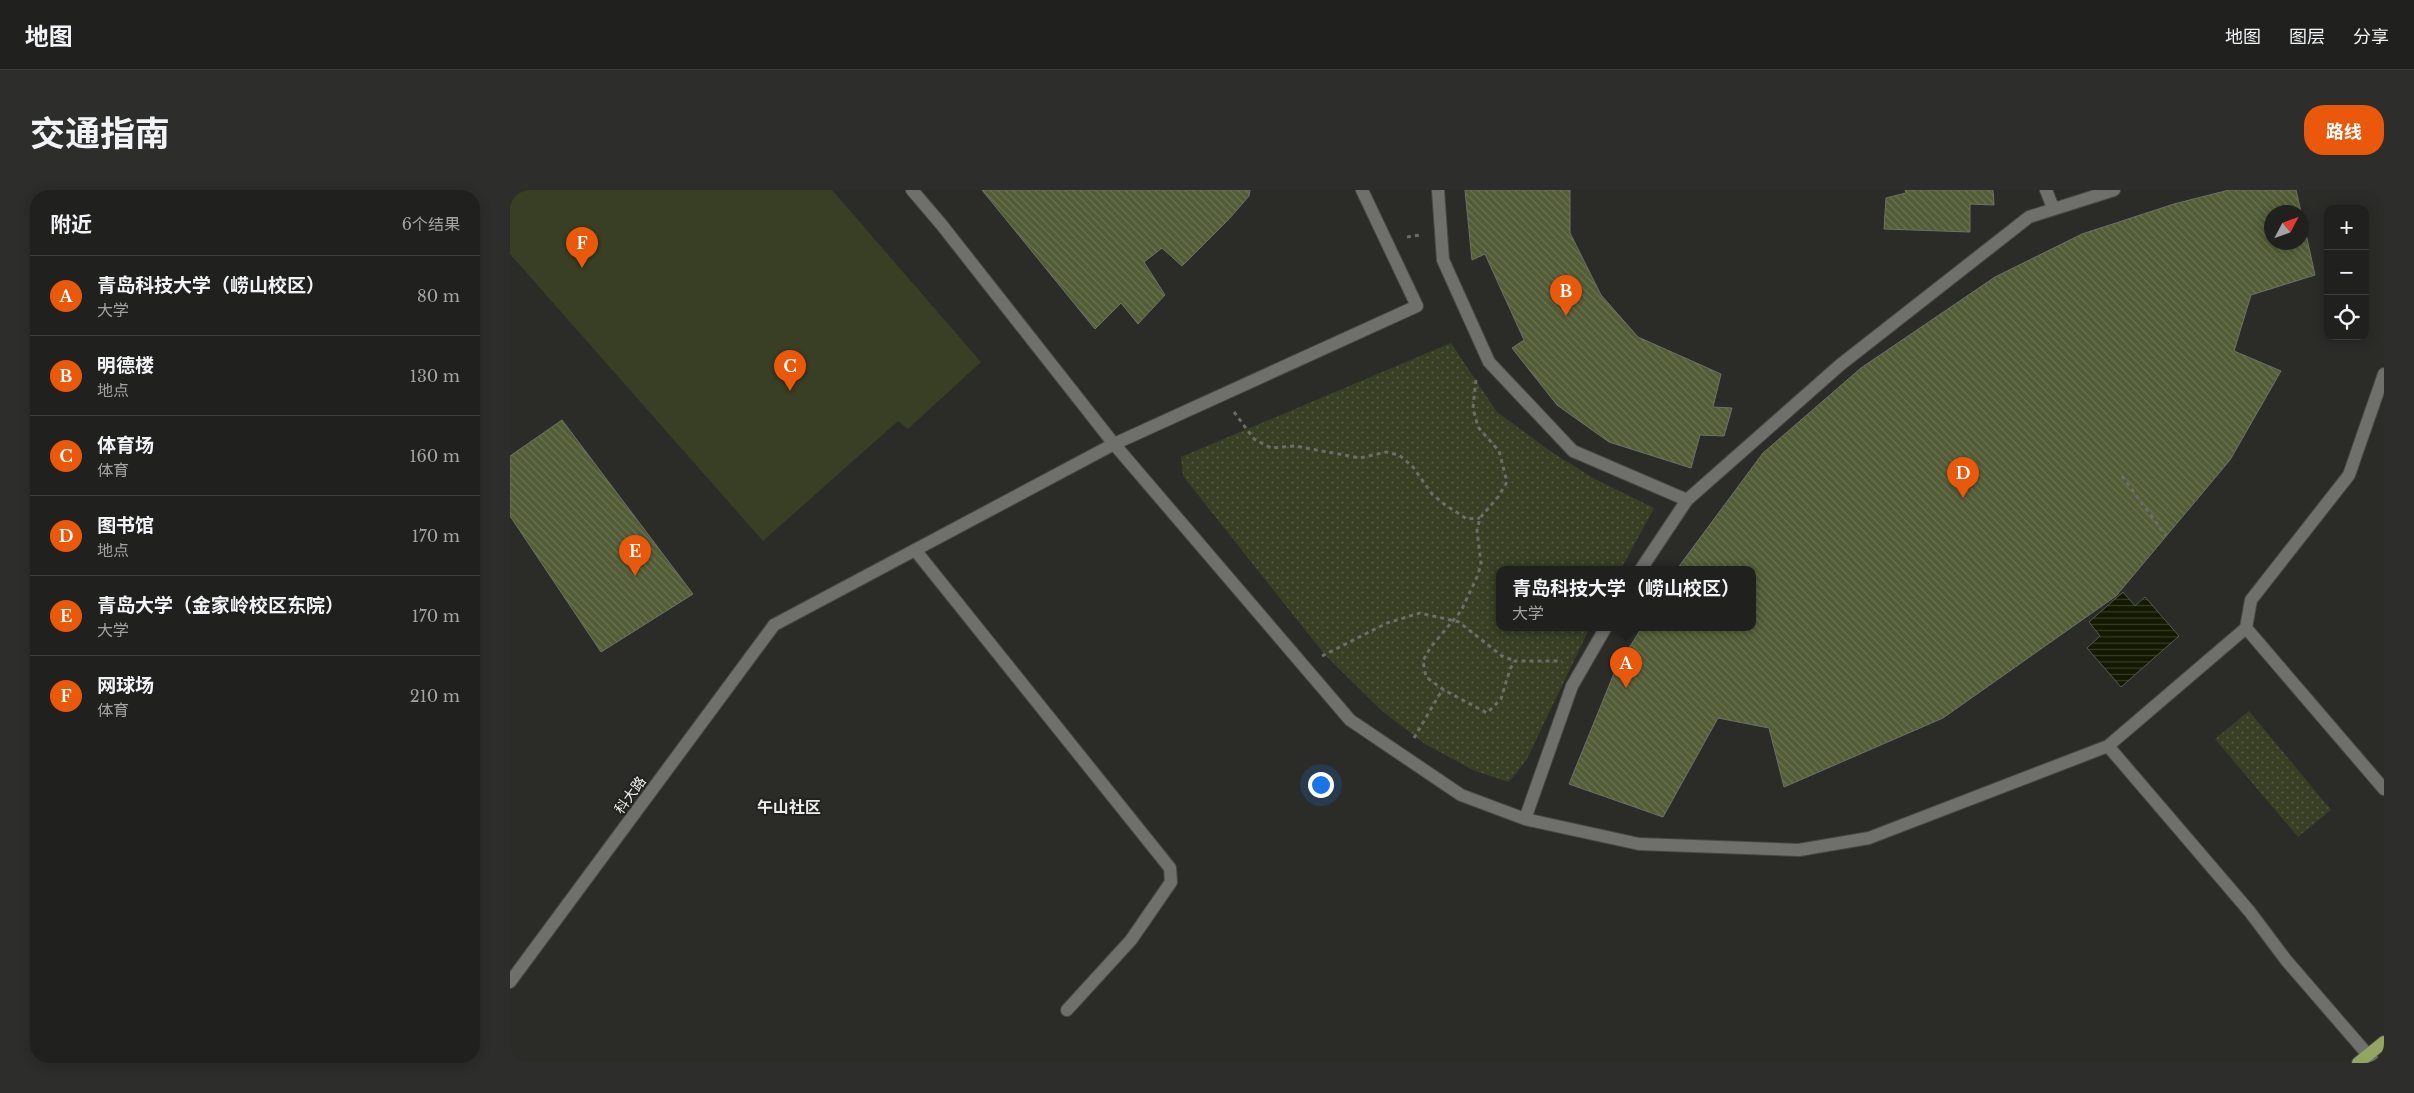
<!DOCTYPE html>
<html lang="zh">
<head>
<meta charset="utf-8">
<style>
  :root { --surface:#20211e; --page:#2d2e2b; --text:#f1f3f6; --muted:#a2a3a4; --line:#3d3e3c; --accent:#ea580c }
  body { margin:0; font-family:"Libre Baskerville","Noto Sans SC",serif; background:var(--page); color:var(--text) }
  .controls { position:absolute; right:15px; top:15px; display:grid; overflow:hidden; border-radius:10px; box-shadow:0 2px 12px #0003 }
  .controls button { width:45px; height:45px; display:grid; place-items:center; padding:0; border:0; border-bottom:1px solid var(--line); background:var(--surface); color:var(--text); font:25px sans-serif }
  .compass { position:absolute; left:1754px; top:15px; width:45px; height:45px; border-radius:50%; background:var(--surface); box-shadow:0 2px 12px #0003; rotate:49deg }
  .you { position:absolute; left:810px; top:594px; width:18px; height:18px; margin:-12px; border:4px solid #fff; border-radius:50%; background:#1a73e8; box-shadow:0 0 0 8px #1a73e833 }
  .badge { display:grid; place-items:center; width:32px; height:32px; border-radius:50%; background:var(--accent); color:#fff; font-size:16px; font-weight:700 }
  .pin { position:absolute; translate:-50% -41px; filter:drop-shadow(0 1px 2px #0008) }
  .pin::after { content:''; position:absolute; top:26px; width:18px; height:15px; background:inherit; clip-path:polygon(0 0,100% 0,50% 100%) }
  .popup { position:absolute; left:986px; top:376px; width:260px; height:65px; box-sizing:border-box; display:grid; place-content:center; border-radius:10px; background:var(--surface); filter:drop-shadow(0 1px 4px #0005); font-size:16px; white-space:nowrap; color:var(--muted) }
  .popup b { font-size:19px; color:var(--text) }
  .popup::after { content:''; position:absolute; left:50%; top:100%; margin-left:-10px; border:10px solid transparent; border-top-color:var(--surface) }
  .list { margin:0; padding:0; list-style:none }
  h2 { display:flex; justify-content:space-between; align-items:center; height:65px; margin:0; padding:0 20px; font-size:21px }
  h2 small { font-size:16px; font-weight:400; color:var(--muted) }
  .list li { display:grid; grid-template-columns:32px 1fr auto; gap:15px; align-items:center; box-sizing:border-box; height:80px; padding:0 20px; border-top:1px solid var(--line) }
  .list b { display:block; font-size:19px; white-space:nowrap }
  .list p { margin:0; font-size:16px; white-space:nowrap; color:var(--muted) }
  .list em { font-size:16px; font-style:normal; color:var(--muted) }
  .icon { flex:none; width:28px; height:28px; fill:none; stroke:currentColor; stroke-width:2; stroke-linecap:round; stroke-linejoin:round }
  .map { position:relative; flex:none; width:1874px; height:873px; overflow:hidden; border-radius:20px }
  header { display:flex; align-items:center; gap:30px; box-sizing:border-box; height:70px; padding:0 25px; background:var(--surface); border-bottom:1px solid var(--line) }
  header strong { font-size:24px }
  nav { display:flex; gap:28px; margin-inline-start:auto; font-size:18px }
  .intro { display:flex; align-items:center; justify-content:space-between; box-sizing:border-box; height:120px; padding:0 30px }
  h1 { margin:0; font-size:35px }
  .button { padding:12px 22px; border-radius:20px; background:var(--accent); color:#fff; font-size:18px; font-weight:700 }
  main { display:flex; gap:30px; padding:0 30px }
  aside { flex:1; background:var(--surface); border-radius:20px; box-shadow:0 2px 12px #0003 }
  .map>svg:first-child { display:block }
  .grass { fill:url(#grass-dots) }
  .pitch { fill:#383f24 }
  .water { fill:url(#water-rules); stroke:#555947 }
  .building { fill:url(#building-back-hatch); stroke:#6f716b }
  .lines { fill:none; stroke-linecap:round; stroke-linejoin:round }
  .lane-casing { stroke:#484946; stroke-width:14 }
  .street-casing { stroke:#484946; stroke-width:14 }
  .primary-casing { stroke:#484946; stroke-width:14 }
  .path { stroke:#6c6d69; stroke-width:3; stroke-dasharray:4 4; stroke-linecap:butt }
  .lane { stroke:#6f706b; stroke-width:12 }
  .street { stroke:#6f706b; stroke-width:12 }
  .primary { stroke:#94a562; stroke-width:12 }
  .labels { text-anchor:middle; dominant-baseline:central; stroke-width:4; stroke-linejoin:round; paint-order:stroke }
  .street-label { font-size:14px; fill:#eeefec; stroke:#21221e }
  .quarter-label { font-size:16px; font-weight:bold; fill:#eeefec; stroke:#21221e }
</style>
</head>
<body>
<header>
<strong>地图</strong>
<nav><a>地图</a><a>图层</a><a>分享</a></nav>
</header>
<div class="intro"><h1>交通指南</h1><a class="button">路线</a></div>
<main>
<aside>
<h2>附近<small>6个结果</small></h2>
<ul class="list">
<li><span class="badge">A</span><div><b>青岛科技大学（崂山校区）</b><p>大学</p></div><em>80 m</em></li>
<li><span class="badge">B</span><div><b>明德楼</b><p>地点</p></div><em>130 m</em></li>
<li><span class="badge">C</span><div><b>体育场</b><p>体育</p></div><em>160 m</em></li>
<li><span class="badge">D</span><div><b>图书馆</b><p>地点</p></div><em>170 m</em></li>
<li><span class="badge">E</span><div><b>青岛大学（金家岭校区东院）</b><p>大学</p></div><em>170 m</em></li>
<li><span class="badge">F</span><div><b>网球场</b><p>体育</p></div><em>210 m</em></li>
</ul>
</aside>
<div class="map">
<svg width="1874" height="873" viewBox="0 0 1874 873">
  <defs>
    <pattern id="grass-dots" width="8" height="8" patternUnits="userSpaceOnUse" patternTransform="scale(1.25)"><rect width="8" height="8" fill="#383f24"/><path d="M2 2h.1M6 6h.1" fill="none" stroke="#555b44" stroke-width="1.8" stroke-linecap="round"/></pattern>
    <pattern id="water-rules" width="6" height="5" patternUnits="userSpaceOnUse" patternTransform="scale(1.25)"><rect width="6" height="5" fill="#131900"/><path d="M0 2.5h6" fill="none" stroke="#363b25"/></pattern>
    <pattern id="building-back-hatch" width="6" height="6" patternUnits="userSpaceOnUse" patternTransform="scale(1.25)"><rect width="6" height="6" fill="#525c36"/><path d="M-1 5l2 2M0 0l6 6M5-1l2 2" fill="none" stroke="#6b7453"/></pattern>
  </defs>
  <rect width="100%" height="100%" fill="#2b2c28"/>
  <path class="grass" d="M941 153 987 222 1043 263 1085 289 1144 318 1111 379H990V437H1080L1017 569 999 592 965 581 915 554 872 521 815 465 673 286 671 267Z
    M1739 521 1821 620 1788 647 1705 549Z"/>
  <path class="pitch" d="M0 0H322L471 172 398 239 388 231 253 351 0 64Z"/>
  <path class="water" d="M1613 402 1625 416 1635 407 1669 446 1611 497 1577 458 1590 446 1579 432Z"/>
  <path class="building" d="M472 0H740L739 6 719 29 672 76 652 58 634 72 655 105 628 134 611 113 585 139Z
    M955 0H1060V43L1091 105 1128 147 1211 184 1203 217 1222 218 1214 246 1190 245 1181 278 1099 252 1047 215 1002 158 1014 150 975 64 962 70Z
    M1395 0H1483L1484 15 1460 14V42L1374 39 1376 8 1396 3Z
    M1719 0H1786L1791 22H1762V52H1792V26L1805 85 1741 105 1724 161 1771 181 1720 270 1606 406 1433 528 1274 597 1259 538 1208 528 1153 627 1059 594 1105 481 1132 437H1242V379H1167L1253 263 1351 178 1485 87 1572 44 1664 14Z
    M52 230 183 404 91 462 0 326V266Z"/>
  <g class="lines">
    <defs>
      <path id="lane" d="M405 360 660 678 661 692 621 750 557 820
        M0 792 264 435"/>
      <path id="street" d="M402 0 431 34 604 254 840 530 951 605 1015 629 1129 654 1289 660 1359 648 1598 556 1736 438 1741 410 1839 285 1874 184
        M928 0 933 70 979 172 1063 261 1177 310
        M1536 0 1543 18
        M1131 379 1177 310 1330 175 1519 27 1604 0
        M264 435 604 254 907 116 852 0
        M1736 438 1874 599
        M1598 556 1740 722 1776 770 1865 873
        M1015 629 1062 496 1096 437"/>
      <path id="primary" d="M1848 873 1874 852"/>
    </defs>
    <use href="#lane" class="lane-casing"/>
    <use href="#street" class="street-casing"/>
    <use href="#primary" class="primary-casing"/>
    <path class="path" d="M897 47 910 45
      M966 190 963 218 968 237 989 261 997 292 988 307 970 328 967 341 971 373 968 385 951 421 920 458 913 471 916 487 934 500 977 523 991 509 1000 479 1005 471H1052
      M724 222 744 249 761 258 785 256 850 268 876 262 889 265 903 277 922 304 934 314 957 329 970 328
      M1612 286 1656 346
      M812 466 877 433 910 423 949 432 992 466 1005 471
      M904 548 929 505 934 500"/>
    <use href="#lane" class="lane"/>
    <use href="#street" class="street"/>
    <use href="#primary" class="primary"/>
  </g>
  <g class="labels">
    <g class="street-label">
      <text transform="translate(120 605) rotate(-54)">科大路</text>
    </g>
    <g class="quarter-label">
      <text x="279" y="617">午山社区</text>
    </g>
  </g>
</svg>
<div class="controls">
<button>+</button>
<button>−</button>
<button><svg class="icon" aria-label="locate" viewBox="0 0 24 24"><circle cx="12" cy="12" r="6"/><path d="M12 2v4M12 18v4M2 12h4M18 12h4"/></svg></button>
</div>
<svg class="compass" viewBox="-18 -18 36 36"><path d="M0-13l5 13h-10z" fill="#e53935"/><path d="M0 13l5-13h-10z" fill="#a2a3a4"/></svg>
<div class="you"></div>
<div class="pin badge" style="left:1116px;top:498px">A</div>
<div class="popup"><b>青岛科技大学（崂山校区）</b>大学</div>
<div class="pin badge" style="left:1056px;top:126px">B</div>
<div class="pin badge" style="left:280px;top:201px">C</div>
<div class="pin badge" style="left:1453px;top:308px">D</div>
<div class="pin badge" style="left:125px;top:386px">E</div>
<div class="pin badge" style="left:72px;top:78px">F</div>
</div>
</main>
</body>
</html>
